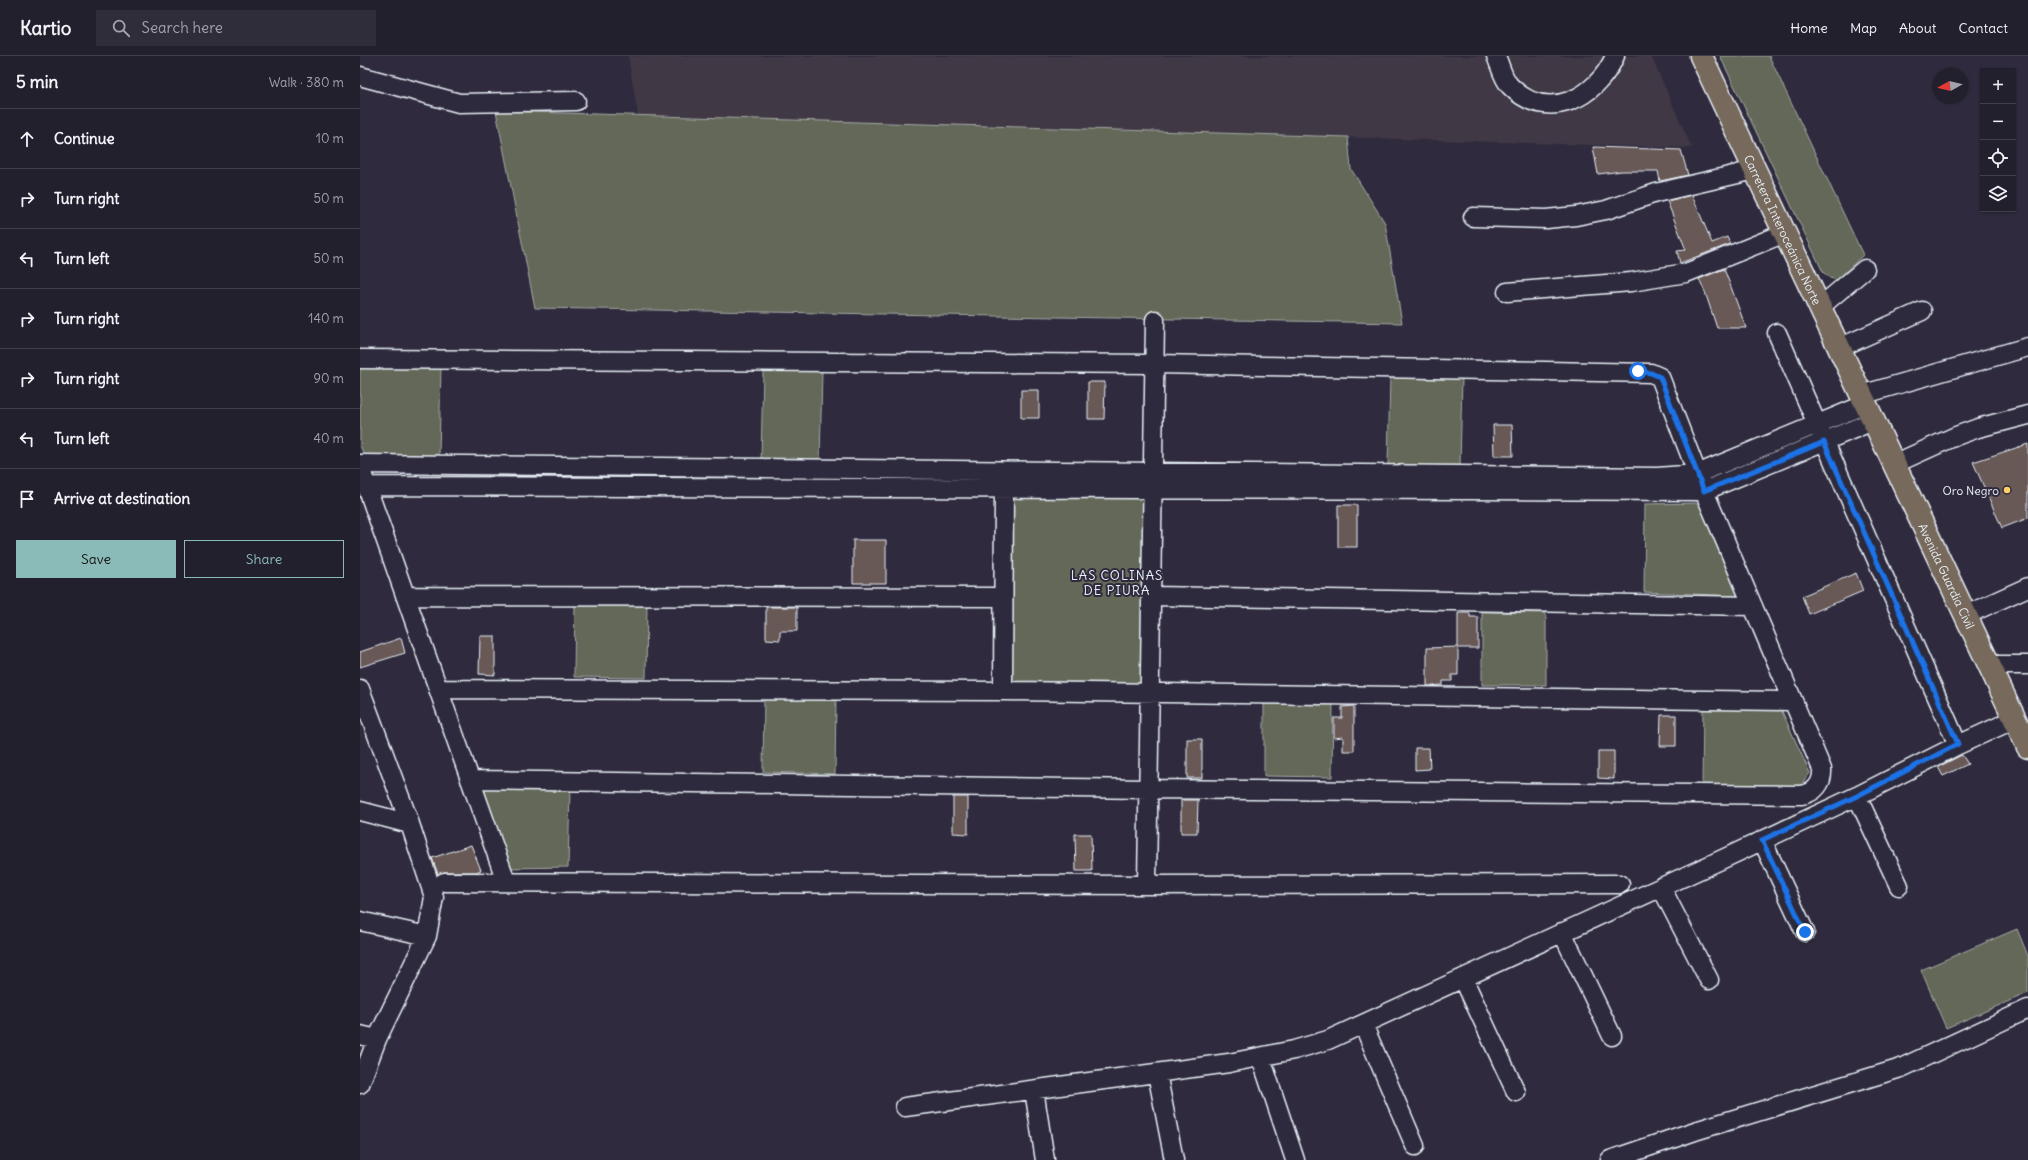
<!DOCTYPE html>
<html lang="en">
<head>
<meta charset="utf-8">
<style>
  :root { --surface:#23202e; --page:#2f2d3a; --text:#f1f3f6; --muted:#a3a3aa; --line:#403e4a; --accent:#8bbbb9 }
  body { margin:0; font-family:Delius,sans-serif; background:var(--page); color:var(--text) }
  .controls { position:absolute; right:12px; top:12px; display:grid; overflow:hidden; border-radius:0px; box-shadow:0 1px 3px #0004 }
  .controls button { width:36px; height:36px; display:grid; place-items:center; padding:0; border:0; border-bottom:1px solid var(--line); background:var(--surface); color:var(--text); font:20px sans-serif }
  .compass { position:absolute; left:1572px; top:12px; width:36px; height:36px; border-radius:50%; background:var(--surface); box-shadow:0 1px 3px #0004; rotate:262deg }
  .stop { position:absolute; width:12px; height:12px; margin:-9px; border:3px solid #1a73e8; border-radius:50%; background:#fff }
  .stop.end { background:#1a73e8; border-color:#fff; box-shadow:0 1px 4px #0008 }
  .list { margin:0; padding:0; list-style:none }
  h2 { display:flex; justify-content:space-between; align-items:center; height:52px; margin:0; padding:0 16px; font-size:17px }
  h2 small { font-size:13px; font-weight:400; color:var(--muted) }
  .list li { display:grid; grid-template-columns:26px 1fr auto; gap:12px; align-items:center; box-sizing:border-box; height:60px; padding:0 16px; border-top:1px solid var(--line) }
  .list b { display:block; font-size:15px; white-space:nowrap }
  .list em { font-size:13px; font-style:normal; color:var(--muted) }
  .actions { display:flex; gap:8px; padding:12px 16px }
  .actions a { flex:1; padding:9px 0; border:1px solid var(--accent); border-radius:0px; text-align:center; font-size:14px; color:var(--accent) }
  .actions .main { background:var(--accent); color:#111 }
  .icon { flex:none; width:22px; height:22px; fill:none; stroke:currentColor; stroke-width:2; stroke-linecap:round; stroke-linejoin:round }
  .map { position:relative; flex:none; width:1668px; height:1104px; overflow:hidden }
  header { display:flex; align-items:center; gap:24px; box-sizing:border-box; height:56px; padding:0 20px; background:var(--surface); border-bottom:1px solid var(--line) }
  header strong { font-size:19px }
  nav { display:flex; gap:22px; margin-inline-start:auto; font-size:14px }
  .search { width:280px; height:36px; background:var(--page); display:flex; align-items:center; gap:10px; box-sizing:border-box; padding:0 14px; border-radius:0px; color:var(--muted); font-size:15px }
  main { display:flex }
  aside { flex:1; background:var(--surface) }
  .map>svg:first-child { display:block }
  .built { fill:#403844 }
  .green { fill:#636759; stroke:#a6aca8 }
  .building { fill:#685956; stroke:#e8f1f8 }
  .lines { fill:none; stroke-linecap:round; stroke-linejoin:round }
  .minor-casing { stroke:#e8f1f8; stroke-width:21 }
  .highway-casing { stroke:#e8f1f8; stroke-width:25 }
  .minor { stroke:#2f2a3d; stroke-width:18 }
  .highway { stroke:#77695c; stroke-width:22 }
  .route { stroke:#1a73e8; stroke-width:5 }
  .poi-dot { fill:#ffd166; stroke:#2f2a3d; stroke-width:1.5 }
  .labels { text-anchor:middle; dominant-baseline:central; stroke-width:4; stroke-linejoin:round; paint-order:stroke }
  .street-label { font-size:12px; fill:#e8f1f8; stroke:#2f2a3d }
  .poi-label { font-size:12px; fill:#e8f1f8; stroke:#2f2a3d; text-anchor:end }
  .neighbourhood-label { font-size:13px; letter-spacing:1px; fill:#e8f1f8; stroke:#2f2a3d }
</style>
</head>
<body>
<header>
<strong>Kartio</strong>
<div class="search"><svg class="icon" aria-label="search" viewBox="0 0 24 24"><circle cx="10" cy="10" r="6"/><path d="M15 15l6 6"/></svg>Search here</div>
<nav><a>Home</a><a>Map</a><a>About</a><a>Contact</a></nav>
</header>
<main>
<aside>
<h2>5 min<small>Walk · 380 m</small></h2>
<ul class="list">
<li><svg class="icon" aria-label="ahead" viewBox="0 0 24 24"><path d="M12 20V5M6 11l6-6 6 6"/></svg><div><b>Continue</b></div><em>10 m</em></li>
<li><svg class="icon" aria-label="right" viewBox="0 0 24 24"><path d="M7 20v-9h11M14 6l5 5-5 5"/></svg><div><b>Turn right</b></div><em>50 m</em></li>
<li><svg class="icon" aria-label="left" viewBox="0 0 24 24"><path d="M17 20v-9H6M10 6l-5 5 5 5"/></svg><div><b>Turn left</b></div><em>50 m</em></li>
<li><svg class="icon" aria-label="right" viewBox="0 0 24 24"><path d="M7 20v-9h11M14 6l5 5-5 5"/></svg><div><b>Turn right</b></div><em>140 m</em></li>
<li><svg class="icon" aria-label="right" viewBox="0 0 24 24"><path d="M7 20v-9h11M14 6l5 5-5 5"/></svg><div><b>Turn right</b></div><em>90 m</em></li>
<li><svg class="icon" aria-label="left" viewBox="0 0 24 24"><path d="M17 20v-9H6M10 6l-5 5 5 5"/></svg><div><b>Turn left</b></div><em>40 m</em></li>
<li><svg class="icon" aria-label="arrive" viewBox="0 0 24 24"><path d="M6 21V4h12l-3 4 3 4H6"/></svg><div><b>Arrive at destination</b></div></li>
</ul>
<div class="actions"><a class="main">Save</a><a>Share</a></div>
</aside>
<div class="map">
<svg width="1668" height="1104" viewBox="0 0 1668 1104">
  <rect width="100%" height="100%" fill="#2f2a3d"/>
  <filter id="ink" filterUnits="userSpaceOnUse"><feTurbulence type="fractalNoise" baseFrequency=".025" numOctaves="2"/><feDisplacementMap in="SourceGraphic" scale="8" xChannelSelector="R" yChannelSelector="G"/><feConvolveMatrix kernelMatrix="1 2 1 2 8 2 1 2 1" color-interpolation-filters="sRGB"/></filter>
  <g filter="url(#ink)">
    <path class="built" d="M268 0H1291L1332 92 278 60Z"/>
    <path class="green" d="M1360 0H1409L1503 199 1477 224 1470 222 1463 216Z
      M136 55 988 81 991 113 1025 167 1042 267 175 252Z
      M0 308 81 310 79 400 4 399 0 389Z
      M403 314 462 315 460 406 401 405Z
      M1030 319 1102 321 1100 412 1028 410Z
      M653 440 785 442 782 629 650 626Z
      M1342 447 1380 540 1284 536 1285 448Z
      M215 545 287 547 286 622 214 621Z
      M1122 556 1186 557V629H1122Z
      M404 641 476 642 475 718 403 716Z
      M904 646 973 647 972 721 904 720Z
      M1343 649 1420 651 1450 717 1439 732H1342Z
      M120 733 210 735 208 811 150 812Z
      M1657 873 1668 900V937L1586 972 1561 914Z"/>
    <path class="building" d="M1233 91 1321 94 1328 119 1300 125 1298 115H1262L1238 118Z
      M1332 139 1352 187 1367 181 1370 188 1320 207 1317 195 1326 194 1307 145Z
      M1364 213 1371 231 1386 272H1357L1345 236 1339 223Z
      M728 326H745L744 363H728Z
      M661 334H679V362H661Z
      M1133 369H1152L1153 400H1134Z
      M1668 388V462L1642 472 1613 406Z
      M978 449H997V491H978Z
      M493 484H526V527H493Z
      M1496 517 1503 535 1449 558 1442 540Z
      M406 551H437V575H420V584L406 583Z
      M1098 557H1110V561H1118V592H1098V619H1092V625H1083V629L1067 630V592L1098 591Z
      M120 580H135V619L119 618Z
      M41 582 45 597 0 611V596Z
      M994 650V695H983V681L974 682V662H982V651Z
      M1301 659H1316V690H1300Z
      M827 683H842V722H827Z
      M1055 692H1069L1070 713 1055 714Z
      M1238 695H1254V723L1238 722Z
      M1602 699 1608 708 1583 720 1578 711Z
      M593 741H608V778L593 777Z
      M821 744H838L837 777H821Z
      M715 778H731L732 815H716Z
      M111 789 121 814 116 816H84L78 818 72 802Z"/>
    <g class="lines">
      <defs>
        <path id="minor" d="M1136 0C1140 9 1143 23 1150 30 1187 68 1237 42 1255 0
          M0 20 99 47 216 45
          M1113 161 1186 163 1216 160 1246 154 1296 137 1395 114
          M1147 236 1271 226 1326 217 1425 177
          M1460 251 1505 213
          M1417 277 1598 689
          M1479 292 1562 255
          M0 303 795 308 1291 317 1300 321 1344 435 1462 713C1463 727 1455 737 1441 739L789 733 110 724
          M1501 339 1668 291
          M0 408 1297 421 1337 418 1506 348
          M1534 408 1596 380 1618 372 1668 359
          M3 420 146 825
          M7 430 1344 435 1513 365
          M45 540 643 541
          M791 540 1393 550
          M1606 559 1668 531
          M1629 609H1668
          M0 633 50 768 74 841 67 880 17 983 0 1028
          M78 633 643 635 1433 645
          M643 635 644 431
          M1497 740 1539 830
          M0 755 50 768
          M1402 784 1445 876
          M84 826 787 829 1260 828
          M787 829 795 264
          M1301 831 1349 924
          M0 865 67 880
          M1202 876 1252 980
          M1103 922 1156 1036
          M1003 968 1055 1090
          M0 979 17 983
          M901 1002 935 1104
          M797 1017 814 1104
          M674 1034 685 1104
          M545 1051 869 1007 934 994 968 984 1365 802 1497 740 1598 689 1655 663
          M1250 1104 1335 1075 1541 1012 1668 953"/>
        <g id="highway">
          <path id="s1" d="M1341 0 1668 691"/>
        </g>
      </defs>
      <use href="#minor" class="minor-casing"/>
      <use href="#highway" class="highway-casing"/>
      <use href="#minor" class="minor"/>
      <use href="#highway" class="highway"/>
    </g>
  </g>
  <g class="lines" filter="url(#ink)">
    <path class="route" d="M1278 315 1291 317 1300 321 1344 435 1464 386 1598 688 1497 740 1402 784 1445 876"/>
  </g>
  <circle class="poi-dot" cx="1647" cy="434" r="4"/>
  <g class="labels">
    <g class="street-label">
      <text stroke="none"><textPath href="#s1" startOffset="192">Carretera Interoceánica Norte</textPath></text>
      <text stroke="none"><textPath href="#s1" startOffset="575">Avenida Guardia Civil</textPath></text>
    </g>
    <g class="poi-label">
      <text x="1639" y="434">Oro Negro</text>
    </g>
    <g class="neighbourhood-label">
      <text x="757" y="519">LAS COLINAS<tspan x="757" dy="15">DE PIURA</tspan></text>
    </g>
  </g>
</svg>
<div class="controls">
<button>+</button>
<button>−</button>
<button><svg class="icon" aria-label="locate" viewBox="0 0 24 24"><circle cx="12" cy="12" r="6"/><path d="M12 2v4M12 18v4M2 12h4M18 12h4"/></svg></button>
<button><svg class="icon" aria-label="layers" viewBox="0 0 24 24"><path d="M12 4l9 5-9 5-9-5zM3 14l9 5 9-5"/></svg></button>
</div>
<svg class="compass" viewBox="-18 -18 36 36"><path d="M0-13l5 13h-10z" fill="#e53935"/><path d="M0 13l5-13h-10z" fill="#a3a3aa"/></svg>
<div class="stop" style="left:1278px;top:315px"></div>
<div class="stop end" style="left:1445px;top:876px"></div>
</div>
</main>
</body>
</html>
